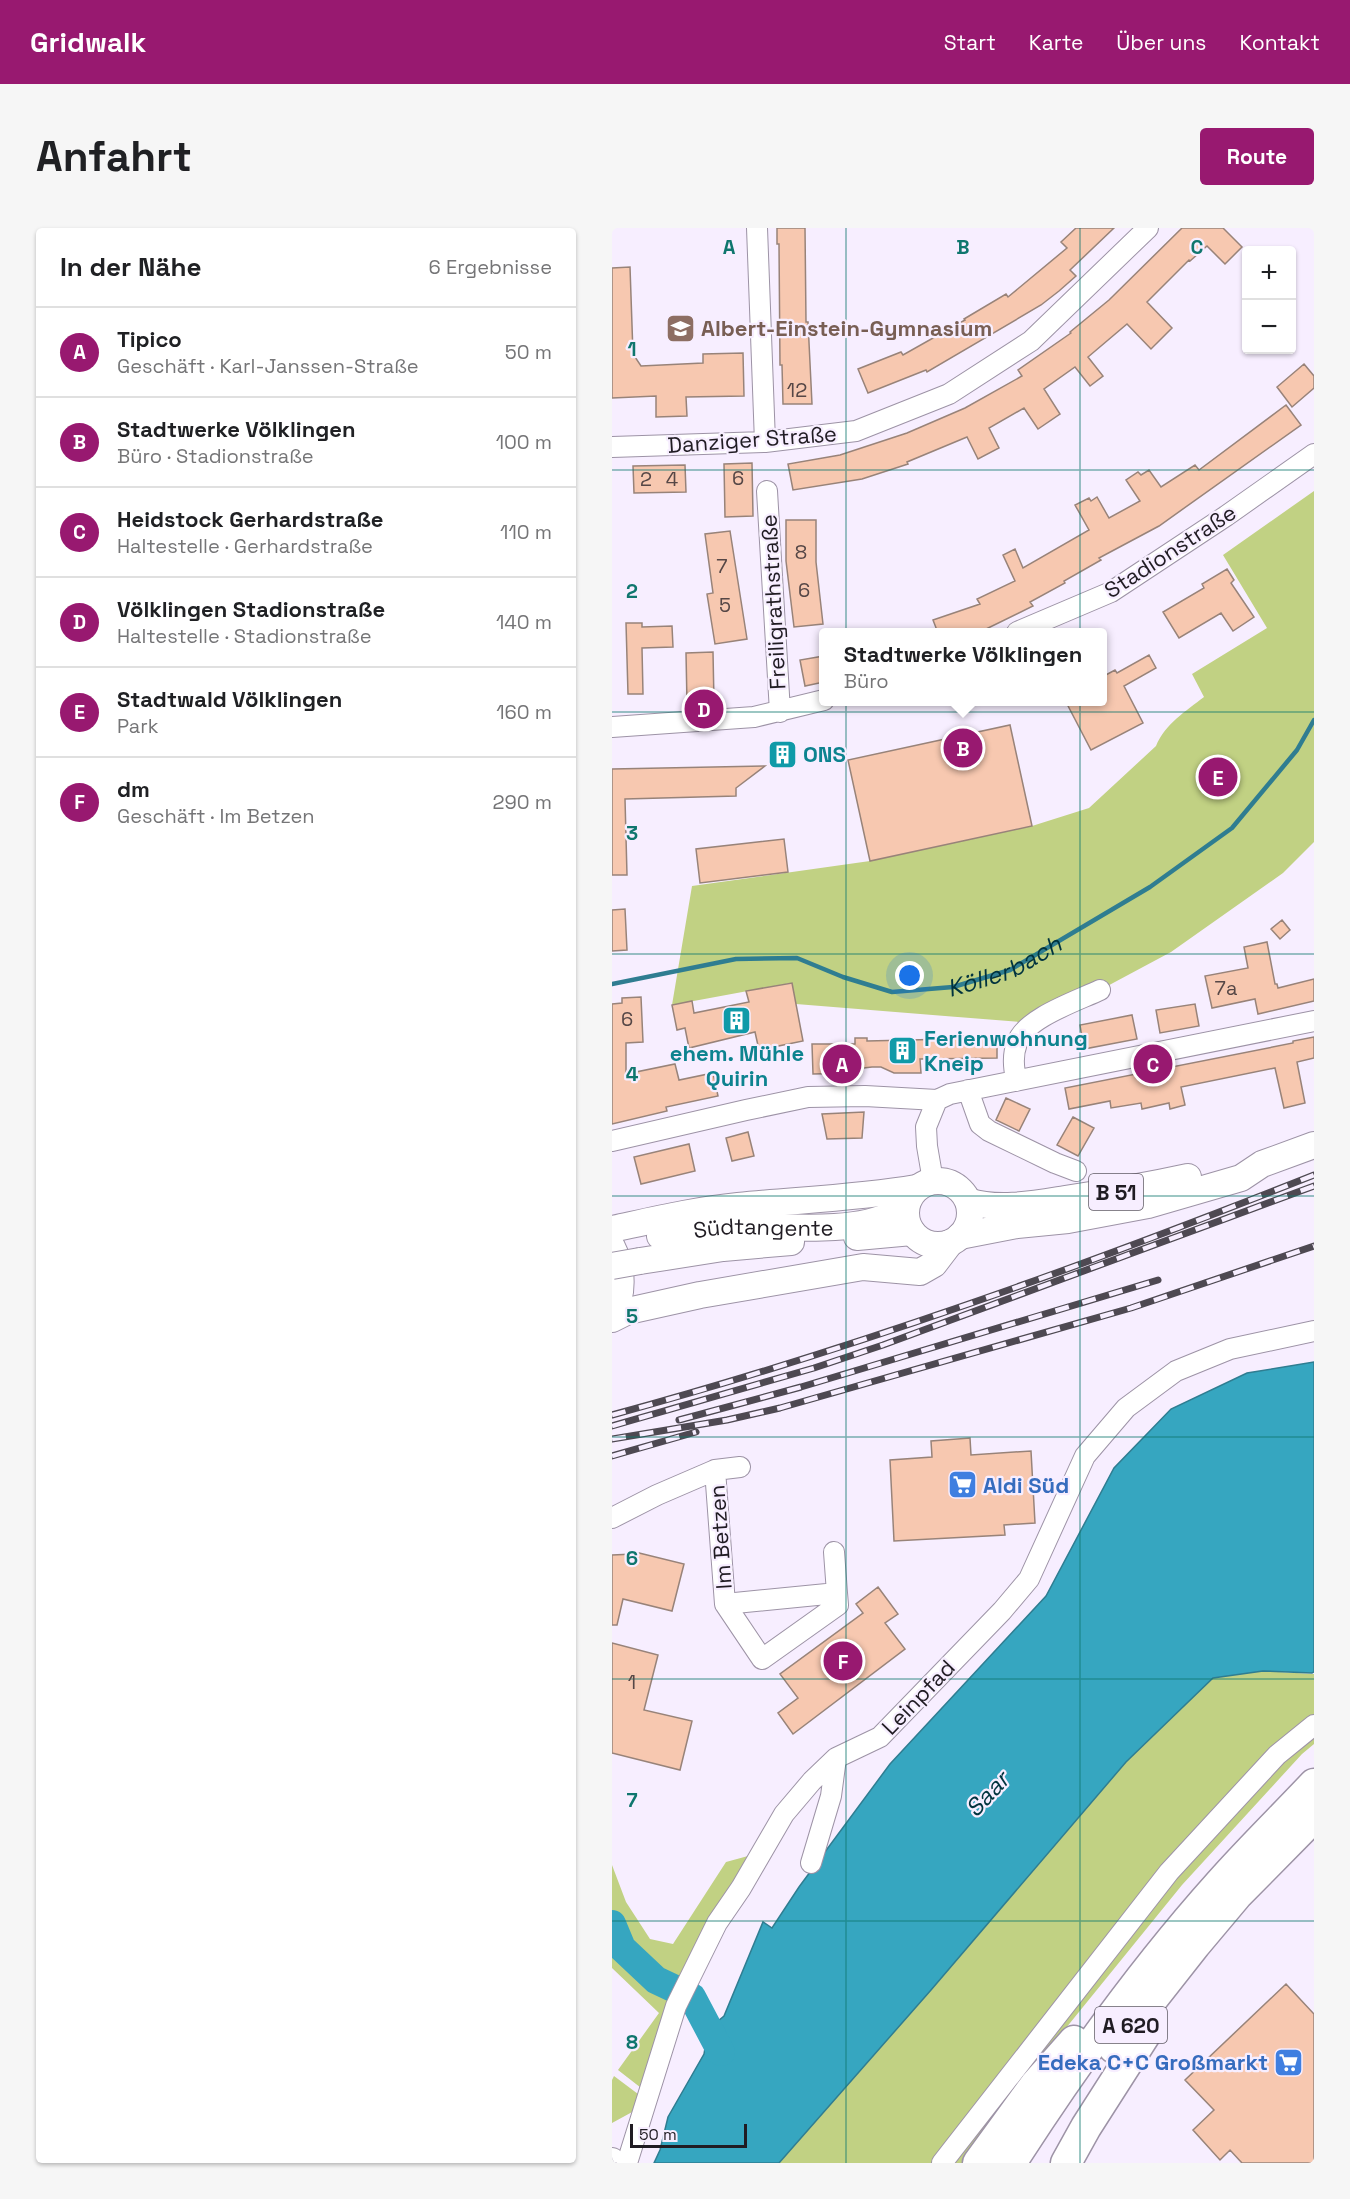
<!DOCTYPE html>
<html lang="de">
<head>
<meta charset="utf-8">
<style>
  :root { --surface:#fff; --page:#f6f6f6; --text:#202124; --muted:#757577; --line:#e0e0e0; --accent:#981970 }
  body { margin:0; font-family:"Space Grotesk",sans-serif; background:var(--page); color:var(--text) }
  .controls { position:absolute; right:18px; top:18px; display:grid; overflow:hidden; border-radius:6px; box-shadow:0 2px 4px #0004 }
  .controls button { width:54px; height:54px; display:grid; place-items:center; padding:0; border:0; border-bottom:2px solid var(--line); background:var(--surface); color:var(--text); font:30px sans-serif }
  .scale { position:absolute; left:18px; bottom:15px; width:117px; box-sizing:border-box; padding-left:6px; border:3px solid #201c23; border-top:0; font-size:16px; line-height:21px; white-space:nowrap; color:#201c23; -webkit-text-stroke:4px #f7eeff; paint-order:stroke }
  .you { position:absolute; left:298px; top:748px; width:21px; height:21px; margin:-15px; border:4px solid #fff; border-radius:50%; background:#1a73e8; box-shadow:0 0 0 9px #1a73e833 }
  .badge { display:grid; place-items:center; width:39px; height:39px; border-radius:50%; background:var(--accent); color:#fff; font-size:20px; font-weight:700 }
  .pin { position:absolute; translate:-50% -50%; border:3px solid #fff; box-shadow:0 2px 6px #0006 }
  .popup { position:absolute; left:207px; top:400px; width:288px; height:78px; box-sizing:border-box; display:grid; place-content:center; border-radius:6px; background:var(--surface); filter:drop-shadow(0 2px 4px #0005); font-size:20px; white-space:nowrap; color:var(--muted) }
  .popup b { font-size:22px; color:var(--text) }
  .popup::after { content:''; position:absolute; left:50%; top:100%; margin-left:-12px; border:12px solid transparent; border-top-color:var(--surface) }
  .list { margin:0; padding:0; list-style:none }
  h2 { display:flex; justify-content:space-between; align-items:center; height:78px; margin:0; padding:0 24px; font-size:26px }
  h2 small { font-size:20px; font-weight:400; color:var(--muted) }
  .list li { display:grid; grid-template-columns:39px 1fr auto; gap:18px; align-items:center; box-sizing:border-box; height:90px; padding:0 24px; border-top:2px solid var(--line) }
  .list b { display:block; font-size:22px; white-space:nowrap }
  .list p { margin:0; font-size:20px; white-space:nowrap; color:var(--muted) }
  .list em { font-size:20px; font-style:normal; color:var(--muted) }
  .map { position:relative; flex:none; width:702px; height:1935px; overflow:hidden; border-radius:6px }
  header { display:flex; align-items:center; gap:36px; box-sizing:border-box; height:84px; padding:0 30px; background:var(--accent); color:#fff }
  header strong { font-size:28px }
  nav { display:flex; gap:33px; margin-inline-start:auto; font-size:21px }
  .intro { display:flex; align-items:center; justify-content:space-between; box-sizing:border-box; height:144px; padding:0 36px }
  h1 { margin:0; font-size:42px }
  .button { padding:15px 27px; border-radius:6px; background:var(--accent); color:#fff; font-size:21px; font-weight:700 }
  main { display:flex; gap:36px; padding:0 36px }
  aside { flex:1; background:var(--surface); border-radius:6px; box-shadow:0 2px 4px #0004 }
  .map>svg:first-child { display:block }
  .green { fill:#c1d183 }
  .water { fill:#36a6c0; stroke:#2f7d91; stroke-width:1.5 }
  .lines { fill:none; stroke-linecap:round; stroke-linejoin:round }
  .stream { stroke:#2f7d91; stroke-width:4.5 }
  .river { stroke:#36a6c0; stroke-width:28 }
  .building { fill:#f7c8b0; stroke:#988379; stroke-width:1.5 }
  .minor-casing { stroke:#9d93a6; stroke-width:22 }
  .major-casing { stroke:#9d93a6; stroke-width:28 }
  .highway-casing { stroke:#9d93a6; stroke-width:33 }
  .minor { stroke:#fff; stroke-width:20 }
  .major { stroke:#fff; stroke-width:26 }
  .highway { stroke:#fff; stroke-width:30 }
  .rail-casing { stroke:#4e4952; stroke-width:7 }
  .rail { stroke:#f7eeff; stroke-width:4.5; stroke-dasharray:14; stroke-linecap:butt }
  .major-bridge-casing { stroke:#9d93a6; stroke-width:28; stroke-linecap:butt }
  .major-bridge { stroke:#fff; stroke-width:26 }
  .grid { fill:none; stroke:#0f766e; stroke-width:1.5; stroke-opacity:0.55 }
  .labels { text-anchor:middle; dominant-baseline:central; stroke-width:4.5; stroke-linejoin:round; paint-order:stroke }
  .number-label { font-size:20px; fill:#564746 }
  .shield { fill:#f7eeff; stroke:#605b65; stroke-width:1.5 }
  .shield-label { font-size:21px; font-weight:bold; fill:#201c23 }
  .education-label { font-size:22px; font-weight:bold; fill:#785e54; stroke:#f7eeff; text-anchor:start }
  .street-label { font-size:22px; fill:#201c23; stroke:#f7eeff }
  .culture-label { font-size:22px; font-weight:bold; fill:#0d838f; stroke:#f7eeff; text-anchor:start }
  .shop-label { font-size:22px; font-weight:bold; fill:#366cbe; stroke:#f7eeff; text-anchor:start }
  .water-label { font-size:24px; font-style:italic; fill:#00333e; stroke:#f7eeff }
  .grid-label { font-size:20px; text-anchor:middle; font-weight:bold; fill:#0f766e; stroke:#f7eeff; stroke-width:4.5; stroke-linejoin:round; paint-order:stroke }
</style>
</head>
<body>
<header>
<strong>Gridwalk</strong>
<nav><a>Start</a><a>Karte</a><a>Über uns</a><a>Kontakt</a></nav>
</header>
<div class="intro"><h1>Anfahrt</h1><a class="button">Route</a></div>
<main>
<aside>
<h2>In der Nähe<small>6 Ergebnisse</small></h2>
<ul class="list">
<li><span class="badge">A</span><div><b>Tipico</b><p>Geschäft · Karl-Janssen-Straße</p></div><em>50 m</em></li>
<li><span class="badge">B</span><div><b>Stadtwerke Völklingen</b><p>Büro · Stadionstraße</p></div><em>100 m</em></li>
<li><span class="badge">C</span><div><b>Heidstock Gerhardstraße</b><p>Haltestelle · Gerhardstraße</p></div><em>110 m</em></li>
<li><span class="badge">D</span><div><b>Völklingen Stadionstraße</b><p>Haltestelle · Stadionstraße</p></div><em>140 m</em></li>
<li><span class="badge">E</span><div><b>Stadtwald Völklingen</b><p>Park</p></div><em>160 m</em></li>
<li><span class="badge">F</span><div><b>dm</b><p>Geschäft · Im Betzen</p></div><em>290 m</em></li>
</ul>
</aside>
<div class="map">
<svg width="702" height="1935" viewBox="0 0 702 1935">
  <rect width="100%" height="100%" fill="#f7eeff"/>
  <path class="green" d="M702 263V614L671 645 559 724 488 762 420 795 184 776 179 755 60 777 80 658 258 633 420 598 477 580 544 518C553 496 574 483 592 469L580 446 655 400 611 327Z
    M651 1443 702 1446V1516L690 1526 570 1657 415 1848 351 1935H167L319 1762 514 1534 601 1450Z
    M136 1628 118 1658 96 1690 51 1786 55 1788 33 1863 6 1842 47 1785 0 1740V1637L14 1674 38 1711 61 1716 114 1634Z
    M2 1848 30 1869 22 1883 0 1895V1852Z"/>
  <path class="water" d="M702 1134V1444L700 1445 651 1443 601 1450 514 1534 319 1762 167 1935H42L48 1922 56 1889 92 1826 94 1814 87 1798 90 1790 106 1793 112 1788 151 1694 160 1700 187 1659 278 1536 434 1368 502 1240 559 1181 635 1145Z"/>
  <g class="lines">
    <path class="stream" id="s1" d="M0 756 124 731 185 730 231 749 280 764 341 759 398 742 538 659 620 600 685 522 702 492"/>
    <path class="river" d="M0 1696 10 1720 44 1752 80 1769 109 1824"/>
  </g>
  <path class="building" d="M165 0H193L194 94H196L200 176H171L170 137H168L167 16H165Z
    M464 0H502L458 42 464 48 447 63 429 77 315 144 314 142 256 165 246 141 289 124 291 127 353 92 352 91 394 66 396 69 455 20 449 14Z
    M570 0H611L630 19 613 36 595 18 578 33 577 32 535 74 560 100 539 121 515 96 476 129 491 148 478 158 463 139 432 161 448 186 426 201 412 180 377 200 387 220 366 231 355 209 295 234 296 236 250 251 181 262 176 236 228 227 295 205 353 180 410 148 406 142 459 105 458 104 497 72Z
    M18 39 21 126 29 138 91 135V126L131 125 132 168 74 169 75 188 44 189V168L0 170V40Z
    M692 136 702 148V160L680 179 665 159Z
    M674 177 689 197 547 298 487 330 489 332 452 353 453 355 418 374 421 378 366 405H326L321 392 368 376 365 371 403 353 391 327 403 321 411 340 477 302 463 277 477 270 479 273 485 269 497 290 528 273 514 252 526 244 529 247 537 242 549 259 583 237 587 242Z
    M140 235 141 288 113 289 112 236Z
    M73 237 74 264 22 265 21 238Z
    M174 292H204V334L211 396 182 399 174 333Z
    M118 303 135 411 103 416 95 366 101 365 93 306Z
    M615 341 622 352 619 355 642 389 621 403 609 385 567 410 551 384 592 360 590 356Z
    M14 395H30V399L60 398 61 419 30 420 31 466H16Z
    M101 424 102 475H75L74 425Z
    M537 427 544 440 512 458 531 495 479 522 454 474H490V449L503 442 505 445Z
    M212 428V454L193 458 188 432Z
    M398 497 420 598 258 633 236 532Z
    M153 538 124 560V568L13 571 15 647H0V541Z
    M172 611 176 644 88 655 84 621Z
    M13 681 15 722 0 723V682Z
    M670 692 678 702 668 711 659 701Z
    M655 714 663 756H665L666 760 702 751V773L646 786 643 771 600 780 593 748 636 740 632 719Z
    M180 755 191 813 147 822 143 804 77 820 73 800 65 802 60 777 80 773 82 785 137 774 134 763Z
    M29 769 31 814 14 815V846L63 836 67 852 101 845 106 868 54 879 55 883 0 896V776L10 775V770Z
    M583 776 587 798 548 805 544 782Z
    M520 787 525 811 472 821 468 797Z
    M338 808H385V830L308 831 309 845H282L269 839H260L243 841V845L201 846 200 816H243V810H255V813L339 811Z
    M702 809V830L685 834 693 875 672 880 663 840 569 859 573 877 558 881 557 875 530 881 529 875 499 880 498 873 457 881 453 860 681 815V813Z
    M394 870 418 881 407 903 384 892Z
    M252 884 250 910 215 911 210 886Z
    M461 889 482 900 466 928 445 917Z
    M136 904 142 928 120 933 114 910Z
    M77 916 83 943 29 956 22 929Z
    M358 1210 359 1227 419 1223 423 1295 392 1297 393 1307 282 1313 278 1232 320 1229 319 1213Z
    M23 1324 72 1336 60 1383 11 1371 5 1397H0V1327L22 1326Z
    M266 1359 286 1386 273 1395 293 1421 181 1506 166 1485 186 1470 168 1446 251 1385 244 1376Z
    M0 1415 46 1427 32 1482 80 1493 68 1542 0 1525Z
    M674 1756 702 1786V1935H630L618 1922 608 1932 581 1902 602 1882 573 1852Z"/>
  <g class="lines">
    <defs>
      <path id="minor" d="M145 0 153 214
        M0 219 153 214 244 203 337 166 419 113 536 0
        M155 263 168 484
        M405 404 499 364 614 288 702 226
        M0 499 142 489 212 472
        M404 853C402 840 400 828 405 815 413 790 465 773 488 762
        M356 862 368 896 377 903 443 935 464 943
        M0 913 134 882 196 869 253 868 325 872 338 866 702 793
        M321 953 315 918 314 899 325 872
        M103 1242 113 1376 150 1431 226 1377 225 1365 113 1376
        M0 1290 45 1267 103 1242 128 1239
        M222 1324 225 1365
        M199 1635 219 1568 224 1530
        M15 1935 64 1778 105 1695 129 1660 172 1586 200 1553 224 1530 268 1509 390 1383 417 1351 473 1228 514 1180 564 1143 618 1121 702 1103
        M330 1935 557 1644 665 1527 702 1497"/>
      <g id="major">
        <circle cx="326" cy="985" r="32"/>
        <path d="M356 973C386 983 422 976 453 971 494 965 535 958 576 949"/>
        <path d="M0 1001C42 992 84 982 126 978 186 972 245 970 304 960"/>
        <path id="s2" d="M48 1008C72 1004 97 999 122 998 165 998 245 1007 282 985 287 982 291 977 296 973"/>
        <path d="M348 1008 405 997 456 992 536 977 629 950 650 936 702 917"/>
        <path d="M245 1009 300 1004"/>
        <path d="M0 1019C11 1041 12 1066 0 1088"/>
        <path d="M28 1033 111 1020 179 1014"/>
        <path d="M0 1091 16 1083 88 1067 251 1039 308 1044 322 1036 338 1015"/>
        <path d="M0 1933 1 1935"/>
      </g>
      <path id="highway" d="M502 1820 583 1717 625 1667 702 1589
        M366 1935 423 1857 462 1813
        M399 1935C462 1837 530 1742 608 1655 638 1621 671 1589 702 1556
        M454 1935 474 1899 536 1802"/>
    </defs>
    <use href="#minor" class="minor-casing"/>
    <use href="#major" class="major-casing"/>
    <use href="#highway" class="highway-casing"/>
    <use href="#minor" class="minor"/>
    <use href="#major" class="major"/>
    <use href="#highway" class="highway"/>
    <defs>
      <path id="rail" d="M0 1187C239 1122 472 1038 702 947
        M67 1192 189 1159 546 1052
        M0 1198 202 1140 271 1117 702 958
        M0 1211 115 1192 168 1180 519 1080 702 1018
        M0 1228 84 1204"/>
    </defs>
    <use href="#rail" class="rail-casing"/>
    <use href="#rail" class="rail"/>
    <defs>
      <path id="major-bridge" d="M0 1038 28 1033"/>
    </defs>
    <use href="#major-bridge" class="major-bridge-casing"/>
    <use href="#major-bridge" class="major-bridge"/>
  </g>
  <path class="grid" d="M234 0V1935M468 0V1935M0 242H702M0 484H702M0 726H702M0 968H702M0 1209H702M0 1451H702M0 1693H702"/>
  <defs>
    <symbol id="school-square" viewBox="-11 -11 22 22"><rect x="-9" y="-9" width="18" height="18" rx="4" fill="#8d6e63" stroke="#f7eeff"/><path d="M0-5L7-2L0 1L-7-2ZM-4 1L0 2.5L4 1V4Q0 6-4 4Z" fill="#fff"/></symbol>
    <symbol id="building-square" viewBox="-11 -11 22 22"><rect x="-9" y="-9" width="18" height="18" rx="4" fill="#0f9aa8" stroke="#f7eeff"/><path d="M-4-6H4V6H1V3H-1V6H-4ZM-2.5-4.3h1.7v1.8h-1.7ZM.8-4.3h1.7v1.8H.8ZM-2.5-1h1.7V.8h-1.7ZM.8-1h1.7V.8H.8Z" fill="#fff"/></symbol>
    <symbol id="supermarket-square" viewBox="-11 -11 22 22"><rect x="-9" y="-9" width="18" height="18" rx="4" fill="#3f7fe0" stroke="#f7eeff"/><path d="M-6-5.5h2.5l.6 2H6L4.5 2H-2.5L-4.4-4H-6ZM-1.5 3.2a1.3 1.3 0 1 0 .1 0ZM3 3.2a1.3 1.3 0 1 0 .1 0Z" fill="#fff"/></symbol>
  </defs>
  <g fill-rule="evenodd">
    <use href="#school-square" x="52" y="84" width="33" height="33"/>
    <use href="#building-square" x="154" y="510" width="33" height="33"/>
    <use href="#building-square" x="108" y="776" width="33" height="33"/>
    <use href="#building-square" x="274" y="806" width="33" height="33"/>
    <use href="#supermarket-square" x="334" y="1240" width="33" height="33"/>
    <use href="#supermarket-square" x="660" y="1818" width="33" height="33"/>
  </g>
  <g class="labels">
    <g class="number-label">
      <text x="185" y="162">12</text>
      <text x="126" y="250">6</text>
      <text x="34" y="251">2</text>
      <text x="60" y="251">4</text>
      <text x="189" y="324">8</text>
      <text x="110" y="338">7</text>
      <text x="192" y="362">6</text>
      <text x="113" y="377">5</text>
      <text x="614" y="760">7a</text>
      <text x="15" y="791">6</text>
      <text x="20" y="1454">1</text>
    </g>
    <g class="shield">
      <rect x="477" y="946" width="54" height="36" rx="4.5"/>
      <rect x="483" y="1779" width="72" height="36" rx="4.5"/>
    </g>
    <g class="shield-label">
      <text x="504" y="964">B 51</text>
      <text x="519" y="1797">A 620</text>
    </g>
    <g class="education-label">
      <text x="89" y="100">Albert-Einstein-Gymnasium</text>
    </g>
    <g class="street-label">
      <text transform="translate(140 211) rotate(-4)">Danziger Straße</text>
      <text transform="translate(558 323) rotate(-33)">Stadionstraße</text>
      <text transform="translate(161 374) rotate(-93)">Freiligrathstraße</text>
      <text stroke="none"><textPath href="#s2" startOffset="104">Südtangente</textPath></text>
      <text transform="translate(108 1309) rotate(-94)">Im Betzen</text>
      <text transform="translate(306 1469) rotate(-46)">Leinpfad</text>
    </g>
    <g class="culture-label">
      <text x="191" y="526">ONS</text>
      <text x="312" y="810">Ferienwohnung<tspan x="312" dy="25">Kneip</tspan></text>
      <text x="125" y="825" text-anchor="middle">ehem. Mühle<tspan x="125" dy="25">Quirin</tspan></text>
    </g>
    <g class="shop-label">
      <text x="371" y="1257">Aldi Süd</text>
      <text x="656" y="1834" text-anchor="end">Edeka C+C Großmarkt</text>
    </g>
    <g class="water-label">
      <text stroke="none"><textPath href="#s1" startOffset="405">Köllerbach</textPath></text>
      <text transform="translate(375 1566) rotate(-47)">Saar</text>
    </g>
  </g>
  <g class="grid-label">
    <text x="117" y="26">A</text>
    <text x="351" y="26">B</text>
    <text x="585" y="26">C</text>
    <text x="20" y="128">1</text>
    <text x="20" y="370">2</text>
    <text x="20" y="612">3</text>
    <text x="20" y="853">4</text>
    <text x="20" y="1095">5</text>
    <text x="20" y="1337">6</text>
    <text x="20" y="1579">7</text>
    <text x="20" y="1821">8</text>
  </g>
</svg>
<div class="controls">
<button>+</button>
<button>−</button>
</div>
<div class="scale">50 m</div>
<div class="you"></div>
<div class="pin badge" style="left:230px;top:836px">A</div>
<div class="pin badge" style="left:351px;top:520px">B</div>
<div class="popup"><b>Stadtwerke Völklingen</b>Büro</div>
<div class="pin badge" style="left:541px;top:836px">C</div>
<div class="pin badge" style="left:92px;top:481px">D</div>
<div class="pin badge" style="left:606px;top:549px">E</div>
<div class="pin badge" style="left:231px;top:1433px">F</div>
</div>
</main>
</body>
</html>
